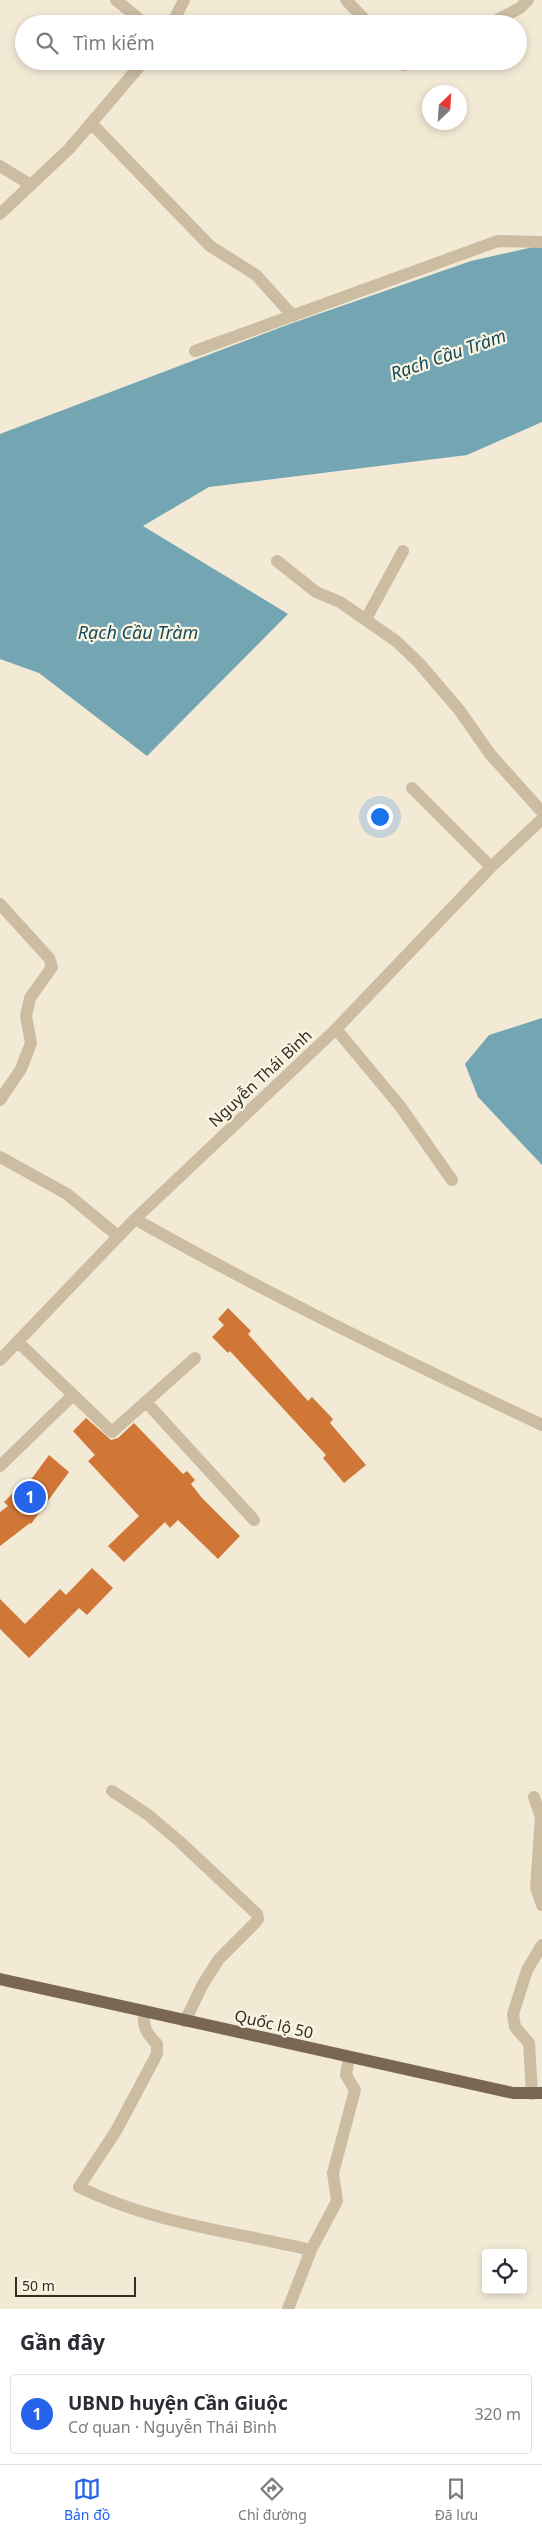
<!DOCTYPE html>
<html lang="vi">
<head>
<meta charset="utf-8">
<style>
  :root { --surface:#fff; --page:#f2f2f3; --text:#2b2b33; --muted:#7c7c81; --line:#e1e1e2; --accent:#2563eb }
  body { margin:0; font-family:"Noto Sans",sans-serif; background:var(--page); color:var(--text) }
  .controls { position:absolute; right:15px; bottom:15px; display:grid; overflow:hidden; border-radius:5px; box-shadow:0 2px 8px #0003 }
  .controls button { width:45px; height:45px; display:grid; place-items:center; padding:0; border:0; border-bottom:1px solid var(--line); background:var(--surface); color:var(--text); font:25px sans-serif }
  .compass { position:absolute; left:422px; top:85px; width:45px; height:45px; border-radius:50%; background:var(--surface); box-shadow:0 2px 8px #0003; rotate:25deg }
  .scale { position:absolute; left:15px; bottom:12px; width:121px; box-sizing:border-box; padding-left:5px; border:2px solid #352d25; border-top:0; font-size:14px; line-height:18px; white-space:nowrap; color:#352d25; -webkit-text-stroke:4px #faf4e3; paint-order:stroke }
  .you { position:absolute; left:379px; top:816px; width:18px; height:18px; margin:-12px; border:4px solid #fff; border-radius:50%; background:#1a73e8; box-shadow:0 0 0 8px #1a73e833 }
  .badge { display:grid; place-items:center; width:32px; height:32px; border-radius:50%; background:var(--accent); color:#fff; font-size:16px; font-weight:700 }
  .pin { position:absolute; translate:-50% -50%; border:2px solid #fff; box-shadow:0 1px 5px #0006 }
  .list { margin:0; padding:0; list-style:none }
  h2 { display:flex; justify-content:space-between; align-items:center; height:65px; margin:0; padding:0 20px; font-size:21px }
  h2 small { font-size:16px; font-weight:400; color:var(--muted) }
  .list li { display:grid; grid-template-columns:32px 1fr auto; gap:15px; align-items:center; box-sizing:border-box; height:80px; margin:0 10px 10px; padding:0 10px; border:1px solid var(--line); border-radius:5px }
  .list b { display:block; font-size:19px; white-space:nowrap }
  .list p { margin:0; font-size:16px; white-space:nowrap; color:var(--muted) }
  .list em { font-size:16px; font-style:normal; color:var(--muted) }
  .icon { flex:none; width:28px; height:28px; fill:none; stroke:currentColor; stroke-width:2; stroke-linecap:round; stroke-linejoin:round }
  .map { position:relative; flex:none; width:542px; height:2309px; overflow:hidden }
  .search { position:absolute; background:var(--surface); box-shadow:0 2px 8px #0003; left:15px; right:15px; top:15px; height:55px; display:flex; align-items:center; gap:12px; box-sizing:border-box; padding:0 18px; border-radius:28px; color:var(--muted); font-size:19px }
  .sheet { height:155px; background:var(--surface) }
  nav { display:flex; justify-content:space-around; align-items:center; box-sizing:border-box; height:70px; border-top:1px solid var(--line); background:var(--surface); font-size:14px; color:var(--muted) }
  nav a { display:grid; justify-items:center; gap:2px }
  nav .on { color:var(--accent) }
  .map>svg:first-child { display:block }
  .water { fill:#73a5b2 }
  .building { fill:#d07637 }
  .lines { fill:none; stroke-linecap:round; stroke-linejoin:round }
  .minor { stroke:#ccbca2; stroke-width:12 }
  .major { stroke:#796754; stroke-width:12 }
  .labels { text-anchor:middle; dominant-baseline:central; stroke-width:4.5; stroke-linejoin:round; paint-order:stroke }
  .street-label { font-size:16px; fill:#352d25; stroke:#faf4e3 }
  .water-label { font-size:18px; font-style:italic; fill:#174a5a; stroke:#faf4e3 }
</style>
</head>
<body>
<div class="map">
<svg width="542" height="2309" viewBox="0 0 542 2309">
  <rect width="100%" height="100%" fill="#f3ead6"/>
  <path class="water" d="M542 245V422L467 455 209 487 143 526 288 614 147 756 39 673 0 659V434L287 325 471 261Z
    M542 1018V1165L478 1097 465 1064 489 1035Z"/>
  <path class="building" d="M228 1308 251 1331 248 1334 308 1401 312 1397 333 1419 330 1423 366 1465 344 1483 323 1458 326 1455 230 1351 228 1353 212 1337 224 1325 218 1319Z
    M86 1418 111 1440 118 1438 134 1423 183 1474 187 1471 195 1480 191 1484 202 1498 240 1536 218 1559 178 1520 170 1528 165 1522 124 1562 108 1546 139 1516 88 1461 95 1455 73 1431Z
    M49 1455 69 1472 31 1524 30 1523 0 1546V1512L8 1506 4 1502 18 1488 22 1492Z
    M92 1568 113 1588 87 1615 79 1608 29 1658 0 1629V1599L25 1624 60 1589 66 1595Z"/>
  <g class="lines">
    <path class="minor" d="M116 0 145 24
      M346 0 369 24
      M172 24 184 0
      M489 24 520 8 528 0
      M397 61 404 65 417 61
      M91 123 210 246 256 275 293 316
      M0 166 31 185
      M0 214 69 149 144 61
      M195 351 498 241 542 242
      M277 561 316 592 340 602 396 641 419 663 460 711 490 754 542 812
      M366 619 403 551
      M412 788 491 867
      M0 904 49 958 52 967 30 998 26 1016 31 1043 21 1069 0 1100
      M336 1029 400 1106 452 1180
      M0 1157 67 1194 118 1236
      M135 1219C267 1294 404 1360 542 1425
      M18 1342 112 1432 195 1358
      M0 1360 135 1219 336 1029 491 867 542 819
      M146 1402 254 1520
      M0 1466 73 1395
      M112 1791 147 1814 179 1841 257 1914 258 1919 255 1923 219 1959 203 1984 185 2021
      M534 1797 541 1817 536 1888 542 1905
      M144 2011C143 2028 146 2033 157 2044V2054L116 2131 79 2187C151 2223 234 2232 311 2250
      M532 2094 529 2043 515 2027 513 2014 527 1970 542 1945
      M288 2309 311 2250 337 2201 333 2173 355 2090 346 2075 349 2057"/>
    <path class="major" d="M0 1979 513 2093H542"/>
  </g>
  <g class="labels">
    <g class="street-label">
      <text transform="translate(260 1078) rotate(-43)">Nguyễn Thái Bình</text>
      <text transform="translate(274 2024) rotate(13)">Quốc lộ 50</text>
    </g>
    <g class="water-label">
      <text transform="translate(448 354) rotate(-19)">Rạch Cầu Tràm</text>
      <text x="138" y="632">Rạch Cầu Tràm</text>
    </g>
  </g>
</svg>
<div class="controls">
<button><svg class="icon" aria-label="locate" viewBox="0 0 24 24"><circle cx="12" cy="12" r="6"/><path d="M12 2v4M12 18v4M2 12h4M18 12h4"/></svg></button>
</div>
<svg class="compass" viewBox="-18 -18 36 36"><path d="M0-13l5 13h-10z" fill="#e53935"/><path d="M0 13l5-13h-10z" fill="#7c7c81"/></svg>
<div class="scale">50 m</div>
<div class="you"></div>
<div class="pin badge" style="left:30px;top:1497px">1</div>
<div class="search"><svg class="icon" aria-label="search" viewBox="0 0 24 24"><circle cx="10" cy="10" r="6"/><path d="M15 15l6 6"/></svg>Tìm kiếm</div>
</div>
<section class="sheet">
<h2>Gần đây<small></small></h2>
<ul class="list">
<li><span class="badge">1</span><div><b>UBND huyện Cần Giuộc</b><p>Cơ quan · Nguyễn Thái Bình</p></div><em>320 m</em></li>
</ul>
</section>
<nav>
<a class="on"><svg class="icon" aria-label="map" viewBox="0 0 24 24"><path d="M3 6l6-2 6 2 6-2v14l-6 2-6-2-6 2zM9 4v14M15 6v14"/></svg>Bản đồ</a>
<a><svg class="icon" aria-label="directions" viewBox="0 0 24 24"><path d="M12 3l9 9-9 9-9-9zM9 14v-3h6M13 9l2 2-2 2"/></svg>Chỉ đường</a>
<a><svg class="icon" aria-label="saved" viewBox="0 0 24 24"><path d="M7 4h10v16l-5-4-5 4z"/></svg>Đã lưu</a>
</nav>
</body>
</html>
